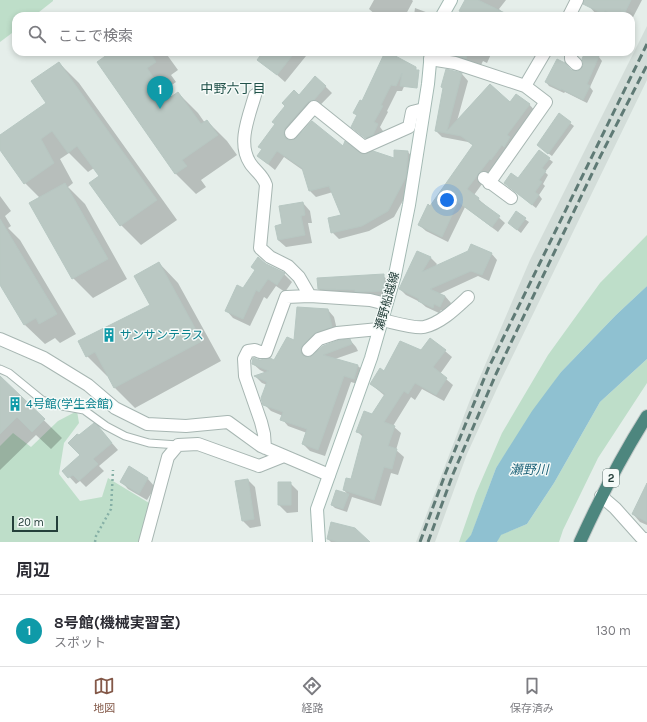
<!DOCTYPE html>
<html lang="ja">
<head>
<meta charset="utf-8">
<style>
  :root { --surface:#fff; --page:#f7f7f7; --text:#2b2b33; --muted:#7c7c81; --line:#e1e1e2; --accent:#835848 }
  body { margin:0; font-family:Karla,"Noto Sans JP",sans-serif; background:var(--page); color:var(--text) }
  .scale { position:absolute; left:12px; bottom:10px; width:46px; box-sizing:border-box; padding-left:4px; border:2px solid #243f3a; border-top:0; font-size:11px; line-height:14px; white-space:nowrap; color:#243f3a; -webkit-text-stroke:3px #f5faf8; paint-order:stroke }
  .you { position:absolute; left:447px; top:200px; width:14px; height:14px; margin:-10px; border:3px solid #fff; border-radius:50%; background:#1a73e8; box-shadow:0 0 0 6px #1a73e833 }
  .badge { display:grid; place-items:center; width:26px; height:26px; border-radius:50%; background:var(--accent); color:#fff; font-size:13px; font-weight:700 }
  .pin { position:absolute; translate:-50% -33px; filter:drop-shadow(0 1px 2px #0008) }
  .pin::after { content:''; position:absolute; top:21px; width:14px; height:12px; background:inherit; clip-path:polygon(0 0,100% 0,50% 100%) }
  .list { margin:0; padding:0; list-style:none }
  h2 { display:flex; justify-content:space-between; align-items:center; height:52px; margin:0; padding:0 16px; font-size:17px }
  h2 small { font-size:13px; font-weight:400; color:var(--muted) }
  .list li { display:grid; grid-template-columns:26px 1fr auto; gap:12px; align-items:center; box-sizing:border-box; height:72px; padding:0 16px; border-top:1px solid var(--line) }
  .list b { display:block; font-size:15px; white-space:nowrap }
  .list p { margin:0; font-size:13px; white-space:nowrap; color:var(--muted) }
  .list em { font-size:13px; font-style:normal; color:var(--muted) }
  .icon { flex:none; width:22px; height:22px; fill:none; stroke:currentColor; stroke-width:2; stroke-linecap:round; stroke-linejoin:round }
  .map { position:relative; flex:none; width:647px; height:542px; overflow:hidden }
  .search { position:absolute; background:var(--surface); box-shadow:0 2px 6px #0003; left:12px; right:12px; top:12px; height:44px; display:flex; align-items:center; gap:10px; box-sizing:border-box; padding:0 14px; border-radius:12px; color:var(--muted); font-size:15px }
  .sheet { height:124px; background:var(--surface) }
  nav { display:flex; justify-content:space-around; align-items:center; box-sizing:border-box; height:56px; border-top:1px solid var(--line); background:var(--surface); font-size:11px; color:var(--muted) }
  nav a { display:grid; justify-items:center; gap:2px }
  nav .on { color:var(--accent) }
  .map>svg:first-child { display:block }
  .built { fill:#d3ddd9 }
  .green { fill:#bedec9 }
  .water { fill:#8fc1d1 }
  .shadow { fill:#0003 }
  .building { fill:#bac8c3; stroke:#b7c7c2 }
  .lines { fill:none; stroke-linecap:round; stroke-linejoin:round }
  .service-casing { stroke:#a7b6b2; stroke-width:9 }
  .minor-casing { stroke:#a7b6b2; stroke-width:14 }
  .secondary-casing { stroke:#a3b9b3; stroke-width:14 }
  .trunk-casing { stroke:#c2c9c8; stroke-width:14 }
  .path { stroke:#86b0a6; stroke-width:2.5; stroke-dasharray:2 3; stroke-linecap:butt }
  .service { stroke:#fff; stroke-width:7 }
  .minor { stroke:#fff; stroke-width:12 }
  .secondary { stroke:#fff; stroke-width:12 }
  .trunk { stroke:#4d867e; stroke-width:12 }
  .rail { stroke:#5f7a75; stroke-width:3; stroke-dasharray:8 4; stroke-linecap:butt }
  .labels { text-anchor:middle; dominant-baseline:central; stroke-width:3; stroke-linejoin:round; paint-order:stroke }
  .shield { fill:#f5faf8; stroke:#637773; stroke-width:1 }
  .shield-label { font-size:11px; font-weight:bold; fill:#243f3a }
  .street-label { font-size:12px; fill:#243f3a; stroke:#f5faf8 }
  .culture-label { font-size:12px; fill:#0d838f; stroke:#f5faf8; text-anchor:start }
  .neighbourhood-label { font-size:13px; fill:#205149; stroke:#f5faf8 }
  .water-label { font-size:13px; font-style:italic; fill:#1f647a; stroke:#f5faf8 }
</style>
</head>
<body>
<div class="map">
<svg width="647" height="542" viewBox="0 0 647 542">
  <rect width="100%" height="100%" fill="#e5eeea"/>
  <path class="built" d="M647 26V80L500 382 467 454 435 542H416L470 400 530 260Z"/>
  <path class="green" d="M0 0H53V1L34 16H16V30L0 42Z
    M647 235V286L616 315 561 372 496 468 471 536 465 542H459L476 493 502 433 548 355 600 283Z
    M647 359V383L598 458 563 530 559 542H497L500 535 527 524 554 483 600 402Z
    M77 411 79 423 64 443 59 474 80 501 102 497 108 478 149 503 140 542H0V446L13 433 31 447 58 421Z"/>
  <path class="water" d="M647 286V359L600 402 554 483 527 524 501 535 497 542H465L471 535 496 468 532 411 561 372 616 315Z"/>
  <path class="shadow" d="M374 0H412L413 1 405 16H377L369 9Z
    M466 0H506L499 9 506 16H466L461 10Z
    M593 0H642L631 21V16H601L596 14 589 6Z
    M415 8 431 14 433 16H414Z
    M113 52H165L178 70 171 75 176 82 166 89 172 97 178 93 198 113 205 123 207 121 227 141 237 155 201 180 206 187 196 194 176 174 98 62Z
    M261 52H302L306 56 285 82 259 59 263 54Z
    M447 52H492L487 63 483 61 480 67 452 57Z
    M587 52 599 57 602 61 590 87 593 91 587 103 565 92 564 93 549 86 546 82 564 63 573 72H578L584 66Z
    M59 63 79 83 177 220 141 245 121 225 91 183 100 176 94 168 88 172 69 153 60 159 73 183 68 187 85 204 127 279 93 298 73 278 31 203 40 198 25 183 0 137 48 103Z
    M406 63 412 69 402 91H397L387 111 388 112 380 127 383 131 379 140 372 144 353 127 358 116 354 113 363 102Z
    M447 70 462 74 468 81 457 121 510 103 529 104 535 111 474 195 505 223 498 232 465 207 448 242 426 231 419 225 430 207 474 146 468 142 442 137 436 131Z
    M325 86 332 93 291 135 290 141 343 148 362 155 395 160 408 152 414 159 412 184 394 217 369 231 339 239 332 232 342 216 333 192 316 197 310 191 304 171 284 157 275 170 258 156 299 96Z
    M570 123 574 126 552 156 542 149Z
    M549 159 553 162 545 172 548 175 543 184 545 186 539 195 542 199 536 208 508 186Z
    M0 196 11 211 5 216 11 226 8 228 20 240 76 334 60 343 55 338 45 344 25 325 0 283Z
    M303 203 310 211 312 223H308L312 243 286 247 278 240 283 225Z
    M516 213 529 222 521 233 512 226Z
    M418 252 431 258 437 264 435 267 491 253 497 260 489 281 478 276 439 294 445 296 451 303 447 312 441 310 439 313 426 307 420 302 406 295 400 289Z
    M159 263 178 283 221 361 135 408 115 388 108 375 107 376 87 356 151 305Z
    M266 264 284 274 292 282 285 292 276 286 267 299 264 297 250 326 233 318 226 310 243 289Z
    M383 276 390 282 389 297 325 295 319 289Z
    M328 310 334 317 338 334 320 340 307 355V358L350 340 356 347 358 351 335 359 358 366 365 372 361 385 351 382 325 456 310 451 303 444 307 433 288 426 282 419 283 416 271 411 264 404 267 385 262 383 255 376 266 373 260 370 253 364 260 361H275Z
    M421 351H445L452 357 440 374 453 385 444 401 422 389 415 400 411 397 393 426 401 433 396 450 404 457 398 475 391 473 381 506 352 497 347 512 335 508 332 505 337 491 349 496 344 490 351 481 363 437 357 431 373 415 385 396 371 384 384 372Z
    M0 377 62 438 51 449 36 435 0 470Z
    M105 435 118 450 99 466 104 471 86 487 80 481 76 484 64 471Z
    M129 468 148 479 155 487 147 500 128 489 121 481Z
    M248 480 255 487 261 526 250 528 243 521Z
    M279 483H290L298 491V512L287 513 279 505Z
    M647 496V525L640 522 633 514Z
    M328 539 368 542H331Z"/>
  <path class="building" d="M465 0H478L511 16H470L459 11Z
    M584 0H631L623 16H614L605 11 603 14 583 4Z
    M111 52H150L156 62 147 68 168 99 178 92 201 124 207 120 218 135 182 160 187 166 175 174 97 62Z
    M263 52H295L277 75 257 60Z
    M385 52H388L416 67V70H419L417 88 400 86 402 73 396 86 391 85 381 105 383 106 374 122 378 124 373 135 365 138 351 127 357 115 353 113 360 100 362 101Z
    M451 52H468L466 59 450 55Z
    M585 52H591L599 56 587 84 590 86 583 100 561 89V90L545 82 557 59 565 63 571 70 578 71 583 66V62L582 59Z
    M59 62 157 200 120 226 89 183 99 176 77 146 68 153 52 131 41 139 54 163 24 184 0 150V135L46 103 31 81Z
    M446 69 462 73 447 131 490 84 510 102 516 94 530 104 507 135 510 137 504 147 502 145 491 160 490 159 467 189 479 198 478 200 500 216 492 227 458 202 442 237 418 225 428 204 430 206 473 145 461 136 435 131 443 88 441 87Z
    M315 76 326 86 314 100 308 102 285 128 284 135 286 139 290 140 296 138 312 121 343 146 345 141 363 154 373 151 394 158V150L408 151 406 177 388 211 362 226 331 233 328 218 341 215 329 186 309 191 302 168 277 151 268 164 257 156 262 149 258 147 275 124 272 122 285 106 282 103 294 90 299 95Z
    M559 113 571 122 548 154 537 145Z
    M539 150 550 158 542 168 546 171 539 180 542 182 535 192 539 195 532 205 504 183 511 173 518 178Z
    M65 183 108 259 72 279 29 203Z
    M303 202 305 215 301 216 305 235 278 240 275 226 282 224 279 206Z
    M516 211 526 218 517 230 508 223Z
    M0 219 57 314 39 324 36 318 24 325 0 285Z
    M471 244 492 253 482 275 471 271 430 289 445 296 440 307 434 304 433 308 418 301 419 299 399 289 417 251 431 257 422 272 468 251Z
    M258 257 266 264 285 273 277 285 268 279 259 292 256 290 243 319 225 311 237 285 243 288 255 270 251 267Z
    M159 262 202 341 114 388 95 352 86 357 78 341 150 305 134 276Z
    M384 274V286L382 291 361 292H355V290L318 289 317 278Z
    M297 307 328 309 332 327 314 334 301 348V352L303 356 306 357H310L323 346 339 340 350 339 352 344 323 355 358 365 354 379 344 376 318 450 302 444 307 429 280 420 283 412 263 405 261 398 267 382 254 376 269 371 252 364 253 358 260 360 270 358 274 360 287 337 294 340Z
    M430 338 446 350 433 367 447 378 436 395 415 383 408 394 404 391 384 422 395 426 388 446 397 449 392 469 384 467 374 500 343 490 346 478 351 479 363 434 356 432 364 411 372 414 385 394 370 384 380 368 384 371 400 341 421 350Z
    M0 376 45 419 32 432 17 417 0 434Z
    M94 423 98 426 112 443 93 459 98 464 79 481 73 475 68 478 62 471 80 455 68 443 77 434 79 435Z
    M129 466 148 478 139 494 120 482Z
    M248 479 254 519 242 521 235 481Z
    M278 482H291V505H278Z
    M647 483V522L632 514Z
    M336 490 349 494 343 509 331 505Z
    M331 522 355 528 370 542H339L327 539Z"/>
  <g class="lines">
    <defs>
      <path id="service" d="M0 369 9 373 42 400 62 406 84 410 106 426 125 436 149 443 178 445"/>
      <path id="minor" d="M569 16 577 0
        M571 52V59L576 64
        M430 59 455 63 525 86 546 102 489 183
        M525 86 545 52
        M255 95C249 116 237 143 250 163 255 171 263 175 266 185L260 248 270 257 288 266 299 277 310 296 370 300 386 304
        M291 133 314 107 364 147 409 127 412 112 424 109
        M484 178 511 198
        M382 320C392 322 415 329 424 327 441 323 455 309 468 297
        M0 339 44 358 88 385 115 408 147 424 186 426 228 422 261 446 329 475
        M308 350 319 339 337 333 379 329
        M265 448 264 434 261 422 245 376 244 359 248 351 255 350 260 352H266L286 297 310 296
        M601 496 615 508 641 537 647 540
        M145 542 168 457 178 445 198 444 259 466 284 456"/>
      <path id="secondary" d="M442 16 451 0
        M319 542 317 509 371 358 395 275 409 205 428 84 431 52"/>
      <path id="trunk" d="M580 542C600 498 621 457 647 416"/>
    </defs>
    <use href="#service" class="service-casing"/>
    <use href="#minor" class="minor-casing"/>
    <use href="#secondary" class="secondary-casing"/>
    <use href="#trunk" class="trunk-casing"/>
    <path class="path" d="M95 542 96 536 111 509 113 470"/>
    <use href="#service" class="service"/>
    <use href="#minor" class="minor"/>
    <use href="#secondary" class="secondary"/>
    <use href="#trunk" class="trunk"/>
    <path class="rail" d="M420 542 446 472 488 369 647 44
      M428 542 453 474 496 374 600 157 647 65"/>
  </g>
  <defs>
    <symbol id="building-bare" viewBox="-9 -9 18 18"><path d="M-4-6H4V6H1V3H-1V6H-4ZM-2.5-4.3h1.7v1.8h-1.7ZM.8-4.3h1.7v1.8H.8ZM-2.5-1h1.7V.8h-1.7ZM.8-1h1.7V.8H.8Z" fill="#0f9aa8" stroke="#f5faf8" stroke-width="2.5" paint-order="stroke"/></symbol>
  </defs>
  <g fill-rule="evenodd">
    <use href="#building-bare" x="99" y="325" width="20" height="20"/>
    <use href="#building-bare" x="5" y="394" width="20" height="20"/>
  </g>
  <g class="labels">
    <rect class="shield" x="603" y="469" width="16" height="18" rx="3"/>
    <g class="shield-label">
      <text x="611" y="478">2</text>
    </g>
    <g class="street-label">
      <text transform="translate(387 301) rotate(-74)">瀬野船越線</text>
    </g>
    <g class="culture-label">
      <text x="120" y="335">サンサンテラス</text>
      <text x="26" y="404">4号館(学生会館)</text>
    </g>
    <g class="neighbourhood-label">
      <text x="233" y="88">中野六丁目</text>
    </g>
    <g class="water-label">
      <text x="529" y="469">瀬野川</text>
    </g>
  </g>
</svg>
<div class="scale">20 m</div>
<div class="you"></div>
<div class="pin badge" style="left:160px;top:109px;background:#0f9aa8">1</div>
<div class="search"><svg class="icon" aria-label="search" viewBox="0 0 24 24"><circle cx="10" cy="10" r="6"/><path d="M15 15l6 6"/></svg>ここで検索</div>
</div>
<section class="sheet">
<h2>周辺<small></small></h2>
<ul class="list">
<li><span class="badge" style="background:#0f9aa8">1</span><div><b>8号館(機械実習室)</b><p>スポット</p></div><em>130 m</em></li>
</ul>
</section>
<nav>
<a class="on"><svg class="icon" aria-label="map" viewBox="0 0 24 24"><path d="M3 6l6-2 6 2 6-2v14l-6 2-6-2-6 2zM9 4v14M15 6v14"/></svg>地図</a>
<a><svg class="icon" aria-label="directions" viewBox="0 0 24 24"><path d="M12 3l9 9-9 9-9-9zM9 14v-3h6M13 9l2 2-2 2"/></svg>経路</a>
<a><svg class="icon" aria-label="saved" viewBox="0 0 24 24"><path d="M7 4h10v16l-5-4-5 4z"/></svg>保存済み</a>
</nav>
</body>
</html>
